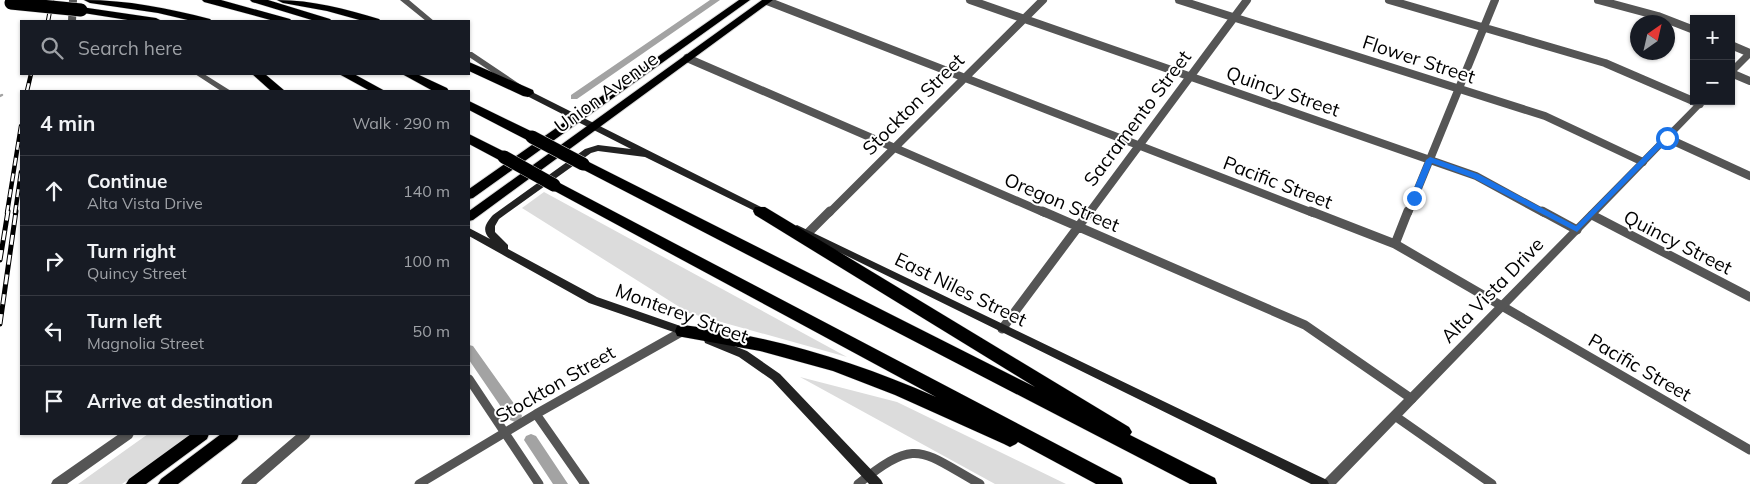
<!DOCTYPE html>
<html lang="en">
<head>
<meta charset="utf-8">
<style>
  :root { --surface:#171b24; --page:#20242c; --text:#f1f3f6; --muted:#9ea1a6; --line:#363941 }
  body { margin:0; font-family:Mulish,sans-serif; background:var(--page); color:var(--text) }
  .controls { position:absolute; right:15px; top:15px; display:grid; overflow:hidden; border-radius:0px; box-shadow:0 1px 4px #0004 }
  .controls button { width:45px; height:45px; display:grid; place-items:center; padding:0; border:0; border-bottom:1px solid var(--line); background:var(--surface); color:var(--text); font:25px sans-serif }
  .compass { position:absolute; left:1630px; top:15px; width:45px; height:45px; border-radius:50%; background:var(--surface); box-shadow:0 1px 4px #0004; rotate:34deg }
  .stop { position:absolute; width:15px; height:15px; margin:-11px; border:4px solid #1a73e8; border-radius:50%; background:#fff }
  .stop.end { background:#1a73e8; border-color:#fff; box-shadow:0 1px 5px #0008 }
  .list { margin:0; padding:0; list-style:none }
  h2 { display:flex; justify-content:space-between; align-items:center; height:65px; margin:0; padding:0 20px; font-size:21px }
  h2 small { font-size:16px; font-weight:400; color:var(--muted) }
  .list li { display:grid; grid-template-columns:32px 1fr auto; gap:15px; align-items:center; box-sizing:border-box; height:70px; padding:0 20px; border-top:1px solid var(--line) }
  .list b { display:block; font-size:19px; white-space:nowrap }
  .list p { margin:0; font-size:16px; white-space:nowrap; color:var(--muted) }
  .list em { font-size:16px; font-style:normal; color:var(--muted) }
  .icon { flex:none; width:28px; height:28px; fill:none; stroke:currentColor; stroke-width:2; stroke-linecap:round; stroke-linejoin:round }
  .map { position:relative; flex:none; width:1750px; height:484px; overflow:hidden }
  .search { position:absolute; background:var(--surface); box-shadow:0 1px 4px #0004; left:20px; top:20px; width:450px; height:55px; display:flex; align-items:center; gap:12px; box-sizing:border-box; padding:0 18px; border-radius:0px; color:var(--muted); font-size:19px }
  .panel { position:absolute; background:var(--surface); box-shadow:0 1px 4px #0004; left:20px; top:90px; width:450px; height:345px; border-radius:0px }
  .map>svg:first-child { display:block }
  .green { fill:#dcdcdc }
  .lines { fill:none; stroke-linecap:round; stroke-linejoin:round }
  .stream { stroke:#a3a3a3; stroke-width:2.5 }
  .canal { fill:#a3a3a3; fill-rule:evenodd }
  .primary-casing { stroke:#dbdbdb; stroke-width:2 }
  .motorway-casing { stroke:#dbdbdb; stroke-width:1 }
  .minor-far1 { stroke:#555; stroke-width:8 }
  .minor { stroke:#555; stroke-width:9 }
  .tertiary { fill:#555; fill-rule:evenodd }
  .secondary { fill:#222; fill-rule:evenodd }
  .primary { fill:#000; fill-rule:evenodd }
  .motorway { fill:#000; fill-rule:evenodd }
  .rail-far1-casing { stroke:#000; stroke-width:4.5 }
  .rail-casing { stroke:#000; stroke-width:5 }
  .rail-far1 { stroke:#fff; stroke-width:2.5; stroke-dasharray:8; stroke-linecap:butt }
  .rail { stroke:#fff; stroke-width:3; stroke-dasharray:10; stroke-linecap:butt }
  .motorway-bridge-casing { stroke:#dbdbdb; stroke-width:14; stroke-linecap:butt }
  .motorway-bridge { stroke:#000; stroke-width:13 }
  .route { fill:#1a73e8 }
  .labels { text-anchor:middle; dominant-baseline:central; stroke-width:4; stroke-linejoin:round; paint-order:stroke }
  .street-label { font-size:19px; fill:#000; stroke:#fff }
</style>
</head>
<body>
<div class="map">
<svg width="1750" height="484" viewBox="0 0 1750 484">
  <rect width="100%" height="100%" fill="#fff"/>
  <path class="green" d="M544 192 847 357 689 313 522 208Z
    M800 377 897 402 1066 484H995Z
    M148 434H192L122 484H78Z"/>
  <g class="lines">
    <path class="stream" d="M0 96 2 95"/>
    <path class="canal" d="M710 0H720L577 99H571V95Z
      M469 345 473 346 520 412 522 416 520 420 515 422 510 420 469 360Z
      M531 434 536 436 568 484H553L524 440 526 436Z"/>
    <defs>
      <path id="primary" d="M739 0H750L473 198 469 199V189Z
        M762 0H773L473 220 469 221V211Z
        M191 434H209L207 439 146 484H126L129 479Z
        M221 434H239L237 439 178 484H158L161 479Z"/>
      <path id="motorway" d="M84 0C127 0 168 8 210 19L212 21H192L158 13 90 3Z
        M202 0H221L290 19 292 21H274L204 2Z
        M250 0H268L330 19 332 21H315L252 2Z
        M277 0C313 0 345 9 379 19L381 21H363L327 11 283 3Z
        M81 7 156 18 162 21H134L77 12 75 10Z
        M469 62 533 90 534 93 528 97 523 96 469 71Z
        M252 74H265L285 91H271Z
        M339 74H354L385 91H370Z
        M402 74H417L447 88 449 91H433Z
        M469 101 537 134 539 137 537 140H527L469 110Z
        M469 134 509 154 511 157 509 160H499L469 144Z
        M583 159 1035 387 755 215 753 211 755 207H765L1129 427 1132 432 1130 435 1215 478 1217 484H1190L578 167 576 164 578 161Z
        M554 180 1121 478 1123 484H1096L1018 442 1016 444 1010 447 1004 444 895 395 833 371 760 351 677 336 675 331 677 326 683 325C771 336 855 361 936 397L549 188 547 185 549 182Z"/>
    </defs>
    <use href="#primary" class="primary-casing"/>
    <use href="#motorway" class="motorway-casing"/>
    <path class="minor-far1" d="M970 0 1476 176 1544 213
      M1179 0 1545 116 1643 162
      M1389 0 1605 63 1700 104
      M1598 0 1658 16 1694 30
      M767 1 1313 213
      M1731 45 1750 53
      M687 58 1045 213
      M1731 73 1750 81
      M1667 138 1750 176
      M829 213 1043 0
      M1089 213 1247 0
      M1408 213 1495 0"/>
    <path class="minor" d="M1042 211 1305 325 1412 399
      M1310 211 1395 244 1750 450
      M1542 211 1577 230
      M1592 215 1750 297
      M808 233 830 211
      M1395 244 1408 211
      M1002 329 1090 211
      M469 379 539 484
      M536 414 585 484
      M1395 416 1492 484
      M419 484 536 414 683 331
      M858 484C917 437 919 450 980 484"/>
    <path class="tertiary" d="M69 0H77L76 21H68Z
      M400 0H409L434 21H426Z
      M1747 51H1750V58L1734 74H1731V67Z
      M469 52H472L521 85 517 88 514 87 469 57Z
      M195 74H204L231 91H221Z
      M1698 101H1707L1336 484H1322L1324 480Z
      M119 434H134L132 438 67 484H51L53 480Z
      M297 434H311L309 438 256 484H241L243 480Z"/>
    <path class="secondary" d="M528 90 769 211 771 213 769 215H763L645 157 598 151 591 153 499 219 495 226V232L508 245V249L597 297 692 330 693 333 692 336 688 337 589 303 469 236V228L490 239C481 230 486 223 493 215L585 149 598 145 631 149 525 95 524 93Z
      M797 225 1327 480 1329 484H1311L794 230 792 228Z
      M709 336 747 351 780 374 881 480 883 484H869L772 380 739 357 705 343 704 340 705 337Z"/>
    <use href="#primary" class="primary"/>
    <use href="#motorway" class="motorway"/>
    <defs>
      <path id="rail-far1" d="M48 21 52 0
        M27 91 31 74
        M7 213 21 126
        M15 213 21 172"/>
      <path id="rail" d="M0 260 8 211
        M0 324 16 211"/>
    </defs>
    <use href="#rail-far1" class="rail-far1-casing"/>
    <use href="#rail" class="rail-casing"/>
    <use href="#rail-far1" class="rail-far1"/>
    <use href="#rail" class="rail"/>
    <defs>
      <path id="motorway-bridge" d="M11 3 81 10
        M532 137 583 164
        M504 157 554 185"/>
    </defs>
    <use href="#motorway-bridge" class="motorway-bridge-casing"/>
    <use href="#motorway-bridge" class="motorway-bridge"/>
  </g>
  <path class="route" d="M1664 136 1670 138 1577 232 1473 178 1432 163 1417 200H1414L1410 198 1426 160 1430 157 1478 174 1576 226Z"/>
  <g class="labels">
    <g class="street-label">
      <text transform="translate(1419 59) rotate(18)">Flower Street</text>
      <text transform="translate(1283 91) rotate(19)">Quincy Street</text>
      <text transform="translate(606 92) rotate(-36)">Union Avenue</text>
      <text transform="translate(913 104) rotate(-45)">Stockton Street</text>
      <text transform="translate(1137 118) rotate(-53)">Sacramento Street</text>
      <text transform="translate(1278 182) rotate(21)">Pacific Street</text>
      <text transform="translate(1062 202) rotate(23)">Oregon Street</text>
      <text transform="translate(1678 242) rotate(27)">Quincy Street</text>
      <text transform="translate(961 289) rotate(26)">East Niles Street</text>
      <text transform="translate(1492 290) rotate(-46)">Alta Vista Drive</text>
      <text transform="translate(682 313) rotate(20)">Monterey Street</text>
      <text transform="translate(1640 367) rotate(30)">Pacific Street</text>
      <text transform="translate(555 384) rotate(-30)">Stockton Street</text>
    </g>
  </g>
</svg>
<div class="controls">
<button>+</button>
<button>−</button>
</div>
<svg class="compass" viewBox="-18 -18 36 36"><path d="M0-13l5 13h-10z" fill="#e53935"/><path d="M0 13l5-13h-10z" fill="#9ea1a6"/></svg>
<div class="stop" style="left:1667px;top:138px"></div>
<div class="stop end" style="left:1414px;top:198px"></div>
<div class="search"><svg class="icon" aria-label="search" viewBox="0 0 24 24"><circle cx="10" cy="10" r="6"/><path d="M15 15l6 6"/></svg>Search here</div>
<section class="panel">
<h2>4 min<small>Walk · 290 m</small></h2>
<ul class="list">
<li><svg class="icon" aria-label="ahead" viewBox="0 0 24 24"><path d="M12 20V5M6 11l6-6 6 6"/></svg><div><b>Continue</b><p>Alta Vista Drive</p></div><em>140 m</em></li>
<li><svg class="icon" aria-label="right" viewBox="0 0 24 24"><path d="M7 20v-9h11M14 6l5 5-5 5"/></svg><div><b>Turn right</b><p>Quincy Street</p></div><em>100 m</em></li>
<li><svg class="icon" aria-label="left" viewBox="0 0 24 24"><path d="M17 20v-9H6M10 6l-5 5 5 5"/></svg><div><b>Turn left</b><p>Magnolia Street</p></div><em>50 m</em></li>
<li><svg class="icon" aria-label="arrive" viewBox="0 0 24 24"><path d="M6 21V4h12l-3 4 3 4H6"/></svg><div><b>Arrive at destination</b></div></li>
</ul>
</section>
</div>
</body>
</html>
